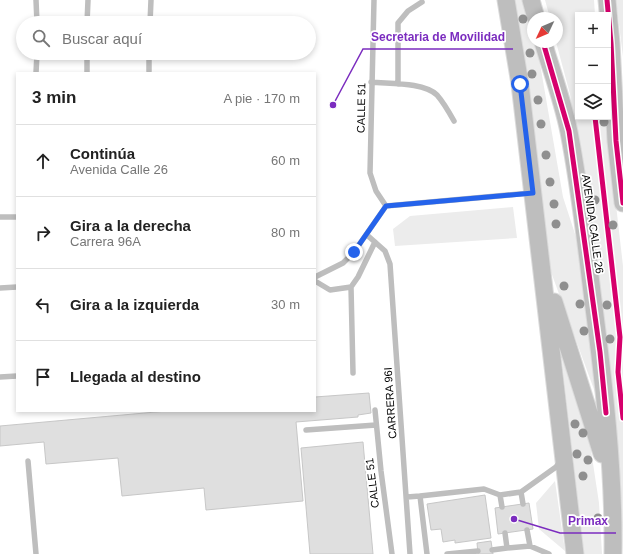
<!DOCTYPE html>
<html lang="es">
<head>
<meta charset="utf-8">
<style>
  :root { --surface:#fff; --page:#f6f6f6; --text:#222; --muted:#767676; --line:#e0e0e0 }
  body { margin:0; font-family:Helvetica,sans-serif; background:var(--page); color:var(--text) }
  .controls { position:absolute; right:12px; top:12px; display:grid; overflow:hidden; border-radius:0px; box-shadow:0 2px 6px #0003 }
  .controls button { width:36px; height:36px; display:grid; place-items:center; padding:0; border:0; border-bottom:1px solid var(--line); background:var(--surface); color:var(--text); font:20px sans-serif }
  .compass { position:absolute; left:527px; top:12px; width:36px; height:36px; border-radius:50%; background:var(--surface); box-shadow:0 2px 6px #0003; rotate:226deg }
  .stop { position:absolute; width:12px; height:12px; margin:-9px; border:3px solid #2563eb; border-radius:50%; background:#fff }
  .stop.end { background:#2563eb; border-color:#fff; box-shadow:0 1px 4px #0008 }
  .list { margin:0; padding:0; list-style:none }
  h2 { display:flex; justify-content:space-between; align-items:center; height:52px; margin:0; padding:0 16px; font-size:17px }
  h2 small { font-size:13px; font-weight:400; color:var(--muted) }
  .list li { display:grid; grid-template-columns:26px 1fr auto; gap:12px; align-items:center; box-sizing:border-box; height:72px; padding:0 16px; border-top:1px solid var(--line) }
  .list b { display:block; font-size:15px; white-space:nowrap }
  .list p { margin:0; font-size:13px; white-space:nowrap; color:var(--muted) }
  .list em { font-size:13px; font-style:normal; color:var(--muted) }
  .icon { flex:none; width:22px; height:22px; fill:none; stroke:currentColor; stroke-width:2; stroke-linecap:round; stroke-linejoin:round }
  .map { position:relative; flex:none; width:623px; height:554px; overflow:hidden }
  .search { position:absolute; background:var(--surface); box-shadow:0 2px 6px #0003; left:16px; top:16px; width:300px; height:44px; display:flex; align-items:center; gap:10px; box-sizing:border-box; padding:0 14px; border-radius:22px; color:var(--muted); font-size:15px }
  .panel { position:absolute; background:var(--surface); box-shadow:0 2px 6px #0003; left:16px; top:72px; width:300px; height:340px; border-radius:0px }
  .map>svg:first-child { display:block }
  .green { fill:#ececec }
  .building { fill:#dfdfdf; stroke:#c7c7c7 }
  .lines { fill:none; stroke-linecap:round; stroke-linejoin:round }
  .primary-casing { stroke:#dbdbdb; stroke-width:19 }
  .lane { stroke:#bebebe; stroke-width:5.5 }
  .primary { stroke:#bebebe; stroke-width:17 }
  .cycleway-casing { stroke:#fff; stroke-width:8 }
  .cycleway { stroke:#d6006c; stroke-width:5 }
  .tree { fill:#8f8f8f }
  .route { stroke:#2563eb; stroke-width:5 }
  .labels { text-anchor:middle; dominant-baseline:central; stroke-width:3.5; stroke-linejoin:round; paint-order:stroke }
  .street-label { font-size:11px; fill:#000; stroke:#fff }
  .leader { fill:none; stroke:#7b2cbf; stroke-width:1.5 }
  .callout-dot { fill:#7b2cbf; stroke:#fff; stroke-width:1.5 }
  .callout-label { font-size:12px; text-anchor:middle; font-weight:bold; fill:#7b2cbf; stroke:#fff; stroke-width:3.5; stroke-linejoin:round; paint-order:stroke }
</style>
</head>
<body>
<div class="map">
<svg width="623" height="554" viewBox="0 0 623 554">
  <rect width="100%" height="100%" fill="#fff"/>
  <path class="green" d="M513 0H524L533 33V42H535L539 58 563 197 576 237 596 395 551 272Z
    M545 0H594L595 15H578V117H606L623 266V554L621 496 612 400 600 304 570 94 556 42 557 18H550Z
    M616 0H623V57Z
    M513 207 517 238 395 246 393 229 410 216Z
    M560 343 589 437 599 503 602 554H584Z
    M555 481 565 551 539 529 536 503Z"/>
  <path class="building" d="M369 393 371 413 358 415V417L296 422 303 501 206 510 204 488 122 496 118 458 46 464 44 442 0 446V426L167 411H315V397Z
    M363 442 373 554H310L301 448Z
    M485 495 491 538 455 543V540L443 542 441 529 431 530 427 504Z
    M529 503 533 529 498 534 495 508Z
    M491 541 493 554H478L477 543Z"/>
  <g class="lines">
    <defs>
      <path id="primary" d="M506 0 520 84 575 554
        M531 0 536 18
        M607 0 611 43 616 141 623 203
        M543 42C552 72 563 102 569 132 580 188 586 244 593 300 604 384 614 469 613 554
        M554 302 602 454"/>
    </defs>
    <use href="#primary" class="primary-casing"/>
    <path class="lane" d="M36 0 37 23
      M374 0 370 173 376 191 386 206 531 193
      M87 23 88 0
      M150 23 151 0
      M149 71V53
      M36 73 37 53
      M87 73V53
      M371 82C389 84 423 82 437 95 444 103 449 112 454 121
      M398 84V23L408 11 422 2
      M0 217H17
      M367 235 385 251 390 264 410 554
      M315 277 343 263 354 252 386 206
      M315 281 330 290 351 287 358 277 375 242
      M351 287 353 373
      M0 288 17 287
      M0 377 17 376
      M375 410 381 471 392 554
      M306 430 376 425
      M28 461 36 554
      M521 492 523 504
      M407 497 420 496
      M502 507 500 495 521 492 556 467 560 462
      M527 530 530 546
      M505 533 507 548 530 546 549 554
      M492 550 507 548
      M427 554 420 496 484 489 500 495
      M447 554 478 551"/>
    <use href="#primary" class="primary"/>
    <defs>
      <path id="cycleway" d="M607 0 611 43 616 141 623 203
        M543 42 569 131 600 352 606 413
        M595 117 620 337 618 372 623 418"/>
    </defs>
    <use href="#cycleway" class="cycleway-casing"/>
    <use href="#cycleway" class="cycleway"/>
  </g>
  <g class="tree">
    <circle cx="523" cy="19" r="4.5"/>
    <circle cx="530" cy="53" r="4.5"/>
    <circle cx="532" cy="74" r="4.5"/>
    <circle cx="538" cy="100" r="4.5"/>
    <circle cx="604" cy="122" r="4.5"/>
    <circle cx="541" cy="124" r="4.5"/>
    <circle cx="546" cy="155" r="4.5"/>
    <circle cx="550" cy="182" r="4.5"/>
    <circle cx="595" cy="200" r="4.5"/>
    <circle cx="554" cy="204" r="4.5"/>
    <circle cx="556" cy="224" r="4.5"/>
    <circle cx="613" cy="225" r="4.5"/>
    <circle cx="564" cy="286" r="4.5"/>
    <circle cx="580" cy="304" r="4.5"/>
    <circle cx="607" cy="305" r="4.5"/>
    <circle cx="584" cy="331" r="4.5"/>
    <circle cx="610" cy="339" r="4.5"/>
    <circle cx="575" cy="424" r="4.5"/>
    <circle cx="583" cy="433" r="4.5"/>
    <circle cx="577" cy="454" r="4.5"/>
    <circle cx="588" cy="460" r="4.5"/>
    <circle cx="583" cy="476" r="4.5"/>
    <circle cx="598" cy="518" r="4.5"/>
  </g>
  <g class="lines">
    <path class="route" d="M354 252 386 206 533 193 520 84"/>
  </g>
  <g class="labels">
    <g class="street-label">
      <text transform="translate(361 108) rotate(-89)">CALLE 51</text>
      <text transform="translate(593 224) rotate(82)">AVENIDA CALLE 26</text>
      <text transform="translate(390 403) rotate(-94)">CARRERA 96I</text>
      <text transform="translate(372 483) rotate(-97)">CALLE 51</text>
    </g>
  </g>
  <path class="leader" d="M333 105L363 49H513M514 519L560 533H616"/>
  <g class="callout-dot">
    <circle cx="333" cy="105" r="4"/>
    <circle cx="514" cy="519" r="4"/>
  </g>
  <g class="callout-label">
    <text x="438" y="41">Secretaria de Movilidad</text>
    <text x="588" y="525">Primax</text>
  </g>
</svg>
<div class="controls">
<button>+</button>
<button>−</button>
<button><svg class="icon" aria-label="layers" viewBox="0 0 24 24"><path d="M12 4l9 5-9 5-9-5zM3 14l9 5 9-5"/></svg></button>
</div>
<svg class="compass" viewBox="-18 -18 36 36"><path d="M0-13l5 13h-10z" fill="#e53935"/><path d="M0 13l5-13h-10z" fill="#767676"/></svg>
<div class="stop" style="left:520px;top:84px"></div>
<div class="stop end" style="left:354px;top:252px"></div>
<div class="search"><svg class="icon" aria-label="search" viewBox="0 0 24 24"><circle cx="10" cy="10" r="6"/><path d="M15 15l6 6"/></svg>Buscar aquí</div>
<section class="panel">
<h2>3 min<small>A pie · 170 m</small></h2>
<ul class="list">
<li><svg class="icon" aria-label="ahead" viewBox="0 0 24 24"><path d="M12 20V5M6 11l6-6 6 6"/></svg><div><b>Continúa</b><p>Avenida Calle 26</p></div><em>60 m</em></li>
<li><svg class="icon" aria-label="right" viewBox="0 0 24 24"><path d="M7 20v-9h11M14 6l5 5-5 5"/></svg><div><b>Gira a la derecha</b><p>Carrera 96A</p></div><em>80 m</em></li>
<li><svg class="icon" aria-label="left" viewBox="0 0 24 24"><path d="M17 20v-9H6M10 6l-5 5 5 5"/></svg><div><b>Gira a la izquierda</b></div><em>30 m</em></li>
<li><svg class="icon" aria-label="arrive" viewBox="0 0 24 24"><path d="M6 21V4h12l-3 4 3 4H6"/></svg><div><b>Llegada al destino</b></div></li>
</ul>
</section>
</div>
</body>
</html>
